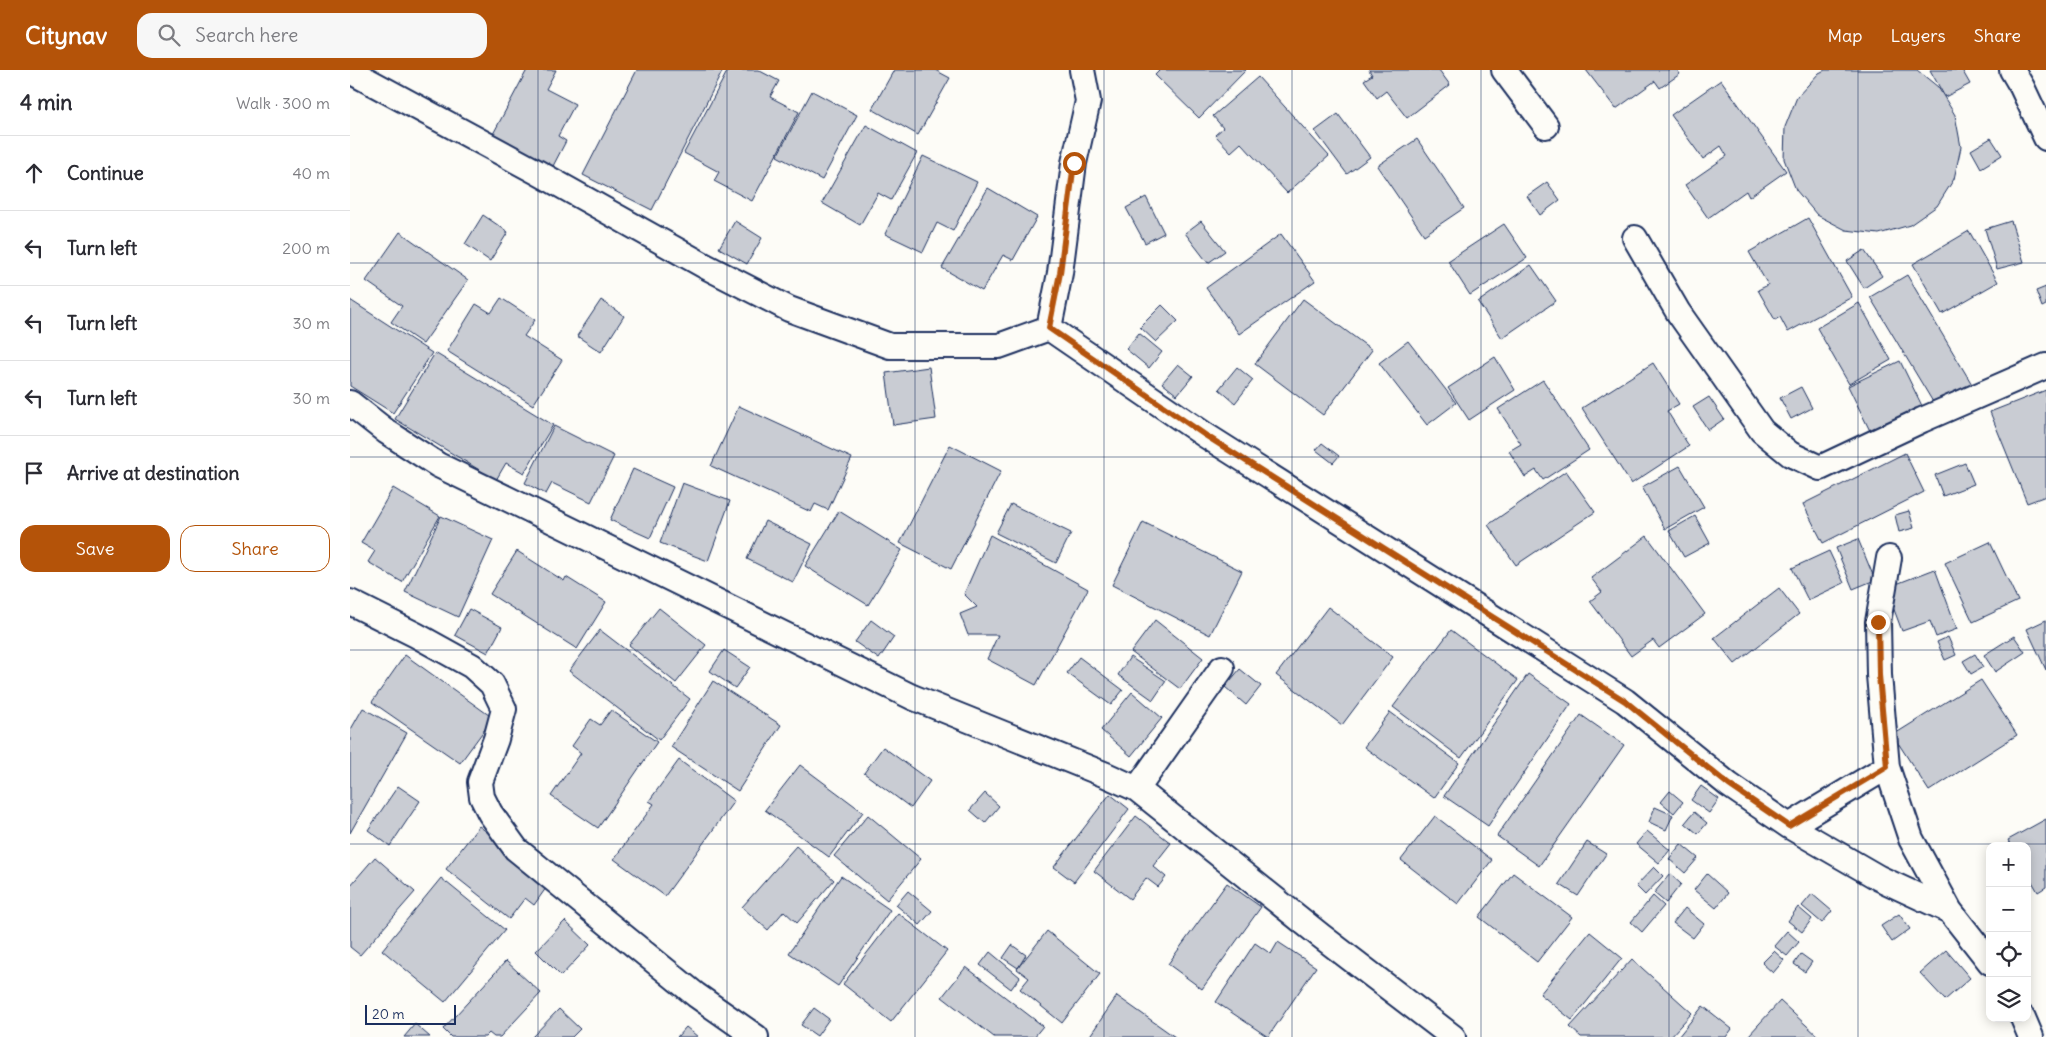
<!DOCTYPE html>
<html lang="en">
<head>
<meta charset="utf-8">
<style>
  :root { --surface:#fff; --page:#f7f7f7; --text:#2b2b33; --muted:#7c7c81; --line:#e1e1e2; --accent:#b45309 }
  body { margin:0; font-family:Delius,sans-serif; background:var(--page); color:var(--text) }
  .controls { position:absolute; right:15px; bottom:15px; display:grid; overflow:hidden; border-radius:10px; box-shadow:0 2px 12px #0003 }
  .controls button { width:45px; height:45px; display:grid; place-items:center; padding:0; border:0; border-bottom:1px solid var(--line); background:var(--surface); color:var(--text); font:25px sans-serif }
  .scale { position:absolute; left:15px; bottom:12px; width:91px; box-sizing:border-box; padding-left:5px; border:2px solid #1b2f5e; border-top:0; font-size:14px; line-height:18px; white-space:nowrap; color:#1b2f5e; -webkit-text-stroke:4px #fdfcf7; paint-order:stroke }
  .stop { position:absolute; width:15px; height:15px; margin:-11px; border:4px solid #b45309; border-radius:50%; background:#fff }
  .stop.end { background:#b45309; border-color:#fff; box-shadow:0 1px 5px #0008 }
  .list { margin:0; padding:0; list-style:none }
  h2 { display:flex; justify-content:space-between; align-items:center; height:65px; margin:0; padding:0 20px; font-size:21px }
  h2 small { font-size:16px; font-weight:400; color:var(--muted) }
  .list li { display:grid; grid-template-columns:32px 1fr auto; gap:15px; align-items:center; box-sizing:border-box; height:75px; padding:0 20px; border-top:1px solid var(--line) }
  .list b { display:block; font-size:19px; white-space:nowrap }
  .list em { font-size:16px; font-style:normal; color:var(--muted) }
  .actions { display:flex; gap:10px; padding:15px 20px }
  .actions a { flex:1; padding:11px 0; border:1px solid var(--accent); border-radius:15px; text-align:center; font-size:18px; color:var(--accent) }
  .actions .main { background:var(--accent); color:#fff }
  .icon { flex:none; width:28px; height:28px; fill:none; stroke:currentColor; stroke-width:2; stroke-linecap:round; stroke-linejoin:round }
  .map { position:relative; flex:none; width:1696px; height:967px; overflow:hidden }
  header { display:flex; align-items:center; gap:30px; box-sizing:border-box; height:70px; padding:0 25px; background:var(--accent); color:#fff }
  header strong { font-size:24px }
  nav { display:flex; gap:28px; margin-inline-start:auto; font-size:18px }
  .search { width:350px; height:45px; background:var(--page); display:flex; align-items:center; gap:12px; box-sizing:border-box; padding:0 18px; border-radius:15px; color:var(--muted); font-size:19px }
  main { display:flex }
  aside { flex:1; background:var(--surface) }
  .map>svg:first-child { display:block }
  .building { fill:#c9ccd3; stroke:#1b2f5e }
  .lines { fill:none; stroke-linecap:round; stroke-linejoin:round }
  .street-casing { stroke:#1b2f5e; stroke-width:28 }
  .street { stroke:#fdfcf7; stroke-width:24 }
  .route { stroke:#b45309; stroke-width:6 }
  .grid { fill:none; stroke:#1b2f5e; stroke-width:1; stroke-opacity:0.55 }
</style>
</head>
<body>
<header>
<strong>Citynav</strong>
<div class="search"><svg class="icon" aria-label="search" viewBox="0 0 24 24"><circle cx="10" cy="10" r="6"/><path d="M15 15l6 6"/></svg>Search here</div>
<nav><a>Map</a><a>Layers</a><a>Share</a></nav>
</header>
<main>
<aside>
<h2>4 min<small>Walk · 300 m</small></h2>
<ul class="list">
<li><svg class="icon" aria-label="ahead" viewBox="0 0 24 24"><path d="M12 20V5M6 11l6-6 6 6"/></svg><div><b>Continue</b></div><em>40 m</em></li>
<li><svg class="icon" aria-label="left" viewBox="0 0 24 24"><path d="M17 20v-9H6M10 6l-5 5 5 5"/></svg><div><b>Turn left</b></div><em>200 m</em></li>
<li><svg class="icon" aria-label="left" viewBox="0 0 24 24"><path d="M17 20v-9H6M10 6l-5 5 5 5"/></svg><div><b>Turn left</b></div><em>30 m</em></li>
<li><svg class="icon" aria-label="left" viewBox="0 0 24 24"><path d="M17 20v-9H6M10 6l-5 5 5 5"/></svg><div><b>Turn left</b></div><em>30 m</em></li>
<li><svg class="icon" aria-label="arrive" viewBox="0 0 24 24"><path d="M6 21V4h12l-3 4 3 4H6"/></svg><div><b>Arrive at destination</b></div></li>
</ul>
<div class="actions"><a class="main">Save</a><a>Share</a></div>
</aside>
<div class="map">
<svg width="1696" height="967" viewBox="0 0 1696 967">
  <rect width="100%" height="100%" fill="#fdfcf7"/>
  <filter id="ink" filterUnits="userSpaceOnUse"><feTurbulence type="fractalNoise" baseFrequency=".02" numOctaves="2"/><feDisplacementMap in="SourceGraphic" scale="10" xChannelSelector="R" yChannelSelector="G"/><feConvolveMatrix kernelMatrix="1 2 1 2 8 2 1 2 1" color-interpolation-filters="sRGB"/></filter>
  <g filter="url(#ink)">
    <path class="building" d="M177 0H206L196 19 225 34 208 66 216 71 202 98 142 66Z
      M287 0H373L302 140 233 105Z
      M378 0H408L429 11 420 27 449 42 402 131 364 111 369 102 334 83Z
      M544 0H585L600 8 568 65 522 39Z
      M810 0H896L849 48 805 5Z
      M1019 0H1089L1100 15 1057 48 1036 21 1027 28 1014 10 1022 5Z
      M1236 0H1327L1330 4 1310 18 1305 11 1266 39Z
      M1475 0H1567L1588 17 1605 45 1611 77 1604 109 1587 136 1560 155 1529 164 1496 160 1467 145 1446 120 1434 89 1435 57 1447 27 1469 3Z
      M1580 0H1612L1620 14 1595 27Z
      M908 7 979 86 937 123 891 73 881 82 865 65 873 58 863 46Z
      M1371 10 1436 101 1399 127 1396 121 1358 148 1335 115 1377 86 1371 76 1353 89 1321 45Z
      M462 21 507 45 472 110 427 86Z
      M988 44 1020 87 997 104 965 61Z
      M516 55 567 83 541 130 528 123 510 155 472 133Z
      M1641 68 1652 85 1631 98 1621 80Z
      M1067 69 1114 138 1074 165 1027 96Z
      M573 86 627 112 603 161 587 153 573 182 535 164Z
      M1197 112 1210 130 1190 145 1177 126Z
      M638 118 687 147 663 190 653 185 632 221 592 198Z
      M796 127 814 163 795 173 776 138Z
      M133 145 158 162 140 191 115 174Z
      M1458 148 1502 227 1438 262 1430 247 1425 250 1408 220 1418 215 1399 182Z
      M385 151 412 168 397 194 369 178Z
      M851 151 875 181 858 193 835 163Z
      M1661 151 1674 192 1647 199 1635 159Z
      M1154 154 1177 188 1120 225 1098 191Z
      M1619 161 1648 212 1592 244 1563 194Z
      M50 162 118 210 73 274 41 252 52 236 16 211Z
      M931 164 965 211 889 264 856 218Z
      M1514 180 1532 206 1514 218 1497 191Z
      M1181 195 1206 231 1152 268 1128 232Z
      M1557 205 1623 316 1586 337 1520 227Z
      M1696 217V235L1692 237 1686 221Z
      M151 228 185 250 174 266 212 290 183 335 97 281 126 234 141 243Z
      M953 229 1022 280 973 345 905 294Z
      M0 230 82 283 43 343 0 316Z
      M251 230 274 246 251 282 227 266Z
      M1509 233 1541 290 1499 314 1467 258Z
      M812 235 828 251 806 272 790 257Z
      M789 263 812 282 799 298 776 279Z
      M1058 271 1106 333 1077 355 1029 293Z
      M85 283 203 355 174 403 156 393 146 410 45 349Z
      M1145 287 1165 320 1119 350 1098 318Z
      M1550 291 1576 344 1524 369 1498 316Z
      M1303 293 1329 334 1317 341 1339 376 1281 414 1232 338Z
      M828 294 843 306 827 325 812 313Z
      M579 297 586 349 543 355 536 303Z
      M887 297 903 310 885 333 869 319Z
      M1193 310 1239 380 1193 410 1186 400 1175 407 1159 381 1171 374 1148 339Z
      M1451 317 1462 338 1441 349 1430 328Z
      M1696 320V426L1677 433 1640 342Z
      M1359 327 1374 349 1358 360 1343 337Z
      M389 336 502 388 478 440 465 434 461 442 361 396Z
      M204 356 264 386 241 432 202 413 196 424 175 413Z
      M972 373 989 386 983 393 966 380Z
      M600 375 651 401 601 499 550 473Z
      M1555 383 1574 422 1473 473 1453 434Z
      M1615 393 1624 414 1593 426 1585 405Z
      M1330 396 1354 437 1315 459 1292 417Z
      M283 399 323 417 300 468 260 450Z
      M1216 401 1245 442 1166 495 1138 455Z
      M332 413 380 431 358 491 310 473Z
      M43 418 90 446 52 512 18 492 25 481 11 473Z
      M661 434 721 463 706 493 646 463Z
      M489 441 552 480 518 535 455 496Z
      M1559 441 1564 458 1549 462 1545 445Z
      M91 446 143 470 108 547 55 522Z
      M1345 446 1360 473 1334 487 1319 461Z
      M415 451 462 474 443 512 397 489Z
      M793 452 892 501 860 565 762 515Z
      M640 465 738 519 686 615 637 589 648 565H618L610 544 627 537 614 524Z
      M1297 466 1355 544 1309 578 1303 570 1281 586 1240 531 1252 522 1241 508Z
      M1508 469 1525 510 1503 519 1486 478Z
      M1640 472 1668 531 1623 552 1595 493Z
      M167 481 214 511 216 507 256 532 227 579 140 524Z
      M1479 481 1494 513 1458 530 1442 498Z
      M1585 499 1607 559 1586 567 1580 551 1552 561 1536 518Z
      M1429 518 1449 544 1385 594 1364 568Z
      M978 537 1043 587 992 655 926 605Z
      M309 538 356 575 326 613 279 575Z
      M119 539 152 557 138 583 105 565Z
      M521 550 544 567 529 589 505 572Z
      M805 550 853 588 830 619 781 582Z
      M1696 550V600L1677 559Z
      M250 560 340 629 309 670 219 601Z
      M1101 560 1168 610 1111 688 1043 637Z
      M1664 566 1675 582 1645 602 1634 585Z
      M1598 567 1606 585 1595 590 1587 572Z
      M374 580 400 597 385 618 360 601Z
      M1625 584 1633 597 1621 604 1613 591Z
      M55 585 143 648 110 693 22 632Z
      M729 587 773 620 761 635 717 603Z
      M780 587 816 611 803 630 768 605Z
      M890 599 911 616 896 635 875 617Z
      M1178 604 1221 634 1138 756 1094 726Z
      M1631 610 1667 665 1579 721 1543 665Z
      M363 611 431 655 388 721 321 677Z
      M782 622 812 648 781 686 751 660Z
      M13 638 57 663 0 763V661Z
      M261 640 307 672 248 758 201 726 231 683 222 676 241 649 250 655Z
      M1040 642 1109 693 1084 728 1014 677Z
      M1231 645 1274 675 1189 796 1147 766Z
      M533 677 580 711 561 738 514 703Z
      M329 690 384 731 315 826 264 789 304 734 299 731Z
      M450 695 513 742 479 787 415 740Z
      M48 716 70 731 40 776 18 760Z
      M1351 716 1369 729 1359 743 1341 730Z
      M1320 721 1333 732 1324 743 1311 732Z
      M635 723 649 736 635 753 620 740Z
      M760 724 779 739 724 812 704 797Z
      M1305 737 1323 745 1316 760 1299 752Z
      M1344 742 1357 753 1348 764 1335 753Z
      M518 745 571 789 537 830 484 786Z
      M786 746 821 773 803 796 816 807 808 817 796 808 780 829 744 801Z
      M1085 746 1142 790 1108 834 1051 790Z
      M1696 749V817L1688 822 1677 803V776H1661L1658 770Z
      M129 756 201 811 184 835 175 828 159 849 96 799Z
      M1297 761 1320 780 1309 793 1286 774Z
      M1237 772 1256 784 1228 826 1209 814Z
      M1331 774 1348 788 1335 803 1319 789Z
      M446 776 484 810 447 853 434 841 418 860 392 837Z
      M25 787 65 822 10 885 0 877V816Z
      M1304 797 1313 806 1295 825 1286 816Z
      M1163 803 1222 847 1187 892 1129 847Z
      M1320 804 1331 814 1316 833 1304 823Z
      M1357 804 1378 823 1366 838 1344 820Z
      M491 806 540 840 488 916 439 883Z
      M91 808 155 860 95 932 32 880Z
      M877 813 911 837 852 919 818 894Z
      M558 821 582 841 570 855 546 835Z
      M1462 824 1482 841 1472 853 1452 836Z
      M1303 826 1314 836 1292 862 1281 852Z
      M1448 837 1462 849 1452 862 1438 851Z
      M1335 838 1354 854 1343 868 1323 853Z
      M548 843 597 881 541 952 493 914Z
      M1549 844 1560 859 1542 872 1531 856Z
      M215 851 240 875 211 906 186 881Z
      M697 861 750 904 712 953 670 919 679 908 667 899Z
      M1437 861 1449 872 1437 886 1424 876Z
      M1240 862 1272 888 1222 950 1190 924Z
      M928 872 966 897 918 967 866 932 905 873 921 884Z
      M662 875 676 885 668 898 653 888Z
      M1596 880 1620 908 1595 930 1570 903Z
      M1424 881 1434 890 1423 903 1412 893Z
      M640 882 670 907 661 919 630 895Z
      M1451 884 1462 892 1455 902 1444 894Z
      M1282 889 1342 943 1320 967H1231L1220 957Z
      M156 891 191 923 150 967H144L139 963 135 967H101L93 959Z
      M616 897 693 956 684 967H644L592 927Z
      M767 926 825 967H739Z
      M1430 931 1469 967H1401L1399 965Z
      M1353 936 1382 959 1376 967H1328Z
      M464 938 479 949 467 966 451 955Z
      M209 939 230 959 222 967H182Z
      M65 954 80 967H54Z
      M336 957 348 967H327Z"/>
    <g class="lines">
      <defs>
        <path id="street" d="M1154 0 1196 56
          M1662 0 1672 17 1696 68
          M0 1 187 102 355 196 439 239 540 276H649L699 258
          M1285 168 1328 242 1412 361 1440 384 1470 398 1572 350 1696 296
          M699 258 855 365 1275 631 1379 715 1439 756 1529 808 1600 841
          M699 258 710 203 724 93 738 31 732 0
          M0 333 37 362 88 395 160 430 562 627 756 705 787 719 971 866 1103 967
          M1539 488 1528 552 1529 605 1537 697 1561 769 1600 841 1640 892
          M0 532 66 565 122 596 142 614 154 639 146 669 130 712 132 727 140 743 166 779 346 925 406 967
          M787 719 872 598
          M1439 756 1537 697
          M1673 948 1681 967"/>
      </defs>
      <use href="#street" class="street-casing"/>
      <use href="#street" class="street"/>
    </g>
  </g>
  <g class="lines" filter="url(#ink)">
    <path class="route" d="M724 93 710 203 699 258 855 365 1275 631 1379 715 1439 756 1537 697 1529 605 1528 552"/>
  </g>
  <path class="grid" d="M188 0V967M377 0V967M565 0V967M754 0V967M942 0V967M1131 0V967M1319 0V967M1508 0V967M0 193H1696M0 387H1696M0 580H1696M0 774H1696"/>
</svg>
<div class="controls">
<button>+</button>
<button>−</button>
<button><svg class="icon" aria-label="locate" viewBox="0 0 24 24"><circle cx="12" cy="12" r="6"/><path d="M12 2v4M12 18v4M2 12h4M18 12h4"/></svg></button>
<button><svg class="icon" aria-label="layers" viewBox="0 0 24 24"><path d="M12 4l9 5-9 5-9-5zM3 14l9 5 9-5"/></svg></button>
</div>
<div class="scale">20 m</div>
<div class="stop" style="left:724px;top:93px"></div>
<div class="stop end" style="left:1528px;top:552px"></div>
</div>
</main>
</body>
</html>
